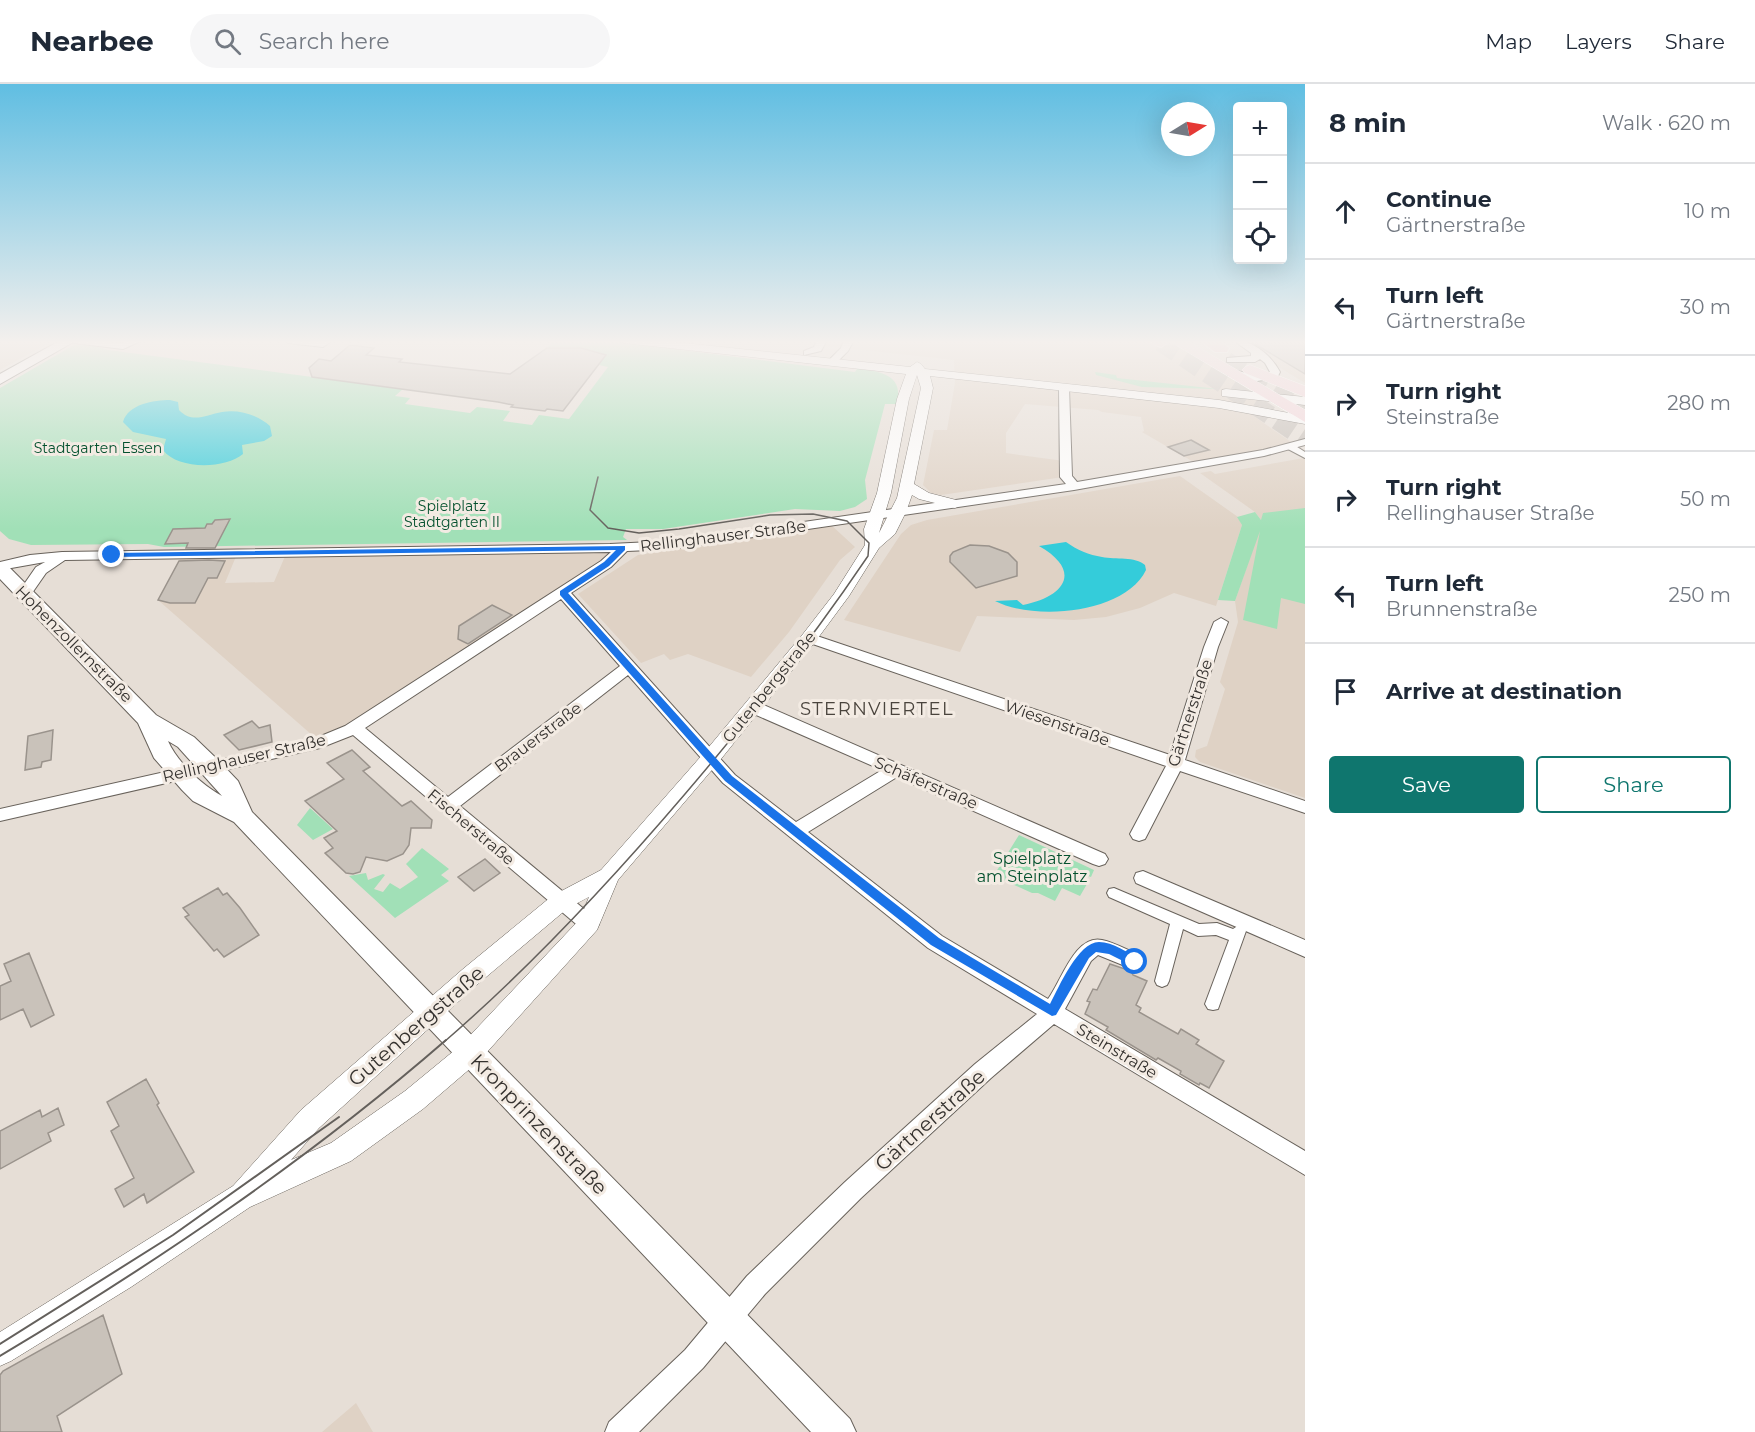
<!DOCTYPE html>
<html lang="en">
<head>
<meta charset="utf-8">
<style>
  :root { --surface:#fff; --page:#f6f6f7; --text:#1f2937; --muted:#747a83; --line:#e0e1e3; --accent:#0f766e }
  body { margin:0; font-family:Montserrat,sans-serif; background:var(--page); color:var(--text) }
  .controls { position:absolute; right:18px; top:18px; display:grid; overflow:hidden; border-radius:6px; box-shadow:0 6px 24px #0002 }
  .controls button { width:54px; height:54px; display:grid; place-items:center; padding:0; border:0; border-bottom:2px solid var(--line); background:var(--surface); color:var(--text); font:30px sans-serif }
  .compass { position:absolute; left:1161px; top:18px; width:54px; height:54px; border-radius:50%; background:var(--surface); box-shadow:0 6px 24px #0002; rotate:79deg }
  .stop { position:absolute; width:18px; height:18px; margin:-14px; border:4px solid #1a73e8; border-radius:50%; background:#fff }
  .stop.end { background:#1a73e8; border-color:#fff; box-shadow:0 2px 6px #0008 }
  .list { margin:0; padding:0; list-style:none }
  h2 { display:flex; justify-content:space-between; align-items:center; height:78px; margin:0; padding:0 24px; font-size:26px }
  h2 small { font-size:20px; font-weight:400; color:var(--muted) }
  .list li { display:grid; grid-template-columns:39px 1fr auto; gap:18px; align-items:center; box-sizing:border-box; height:96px; padding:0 24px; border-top:2px solid var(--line) }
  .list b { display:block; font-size:22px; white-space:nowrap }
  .list p { margin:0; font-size:20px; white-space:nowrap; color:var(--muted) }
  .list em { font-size:20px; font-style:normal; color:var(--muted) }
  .actions { display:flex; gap:12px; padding:18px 24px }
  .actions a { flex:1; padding:14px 0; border:2px solid var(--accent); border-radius:6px; text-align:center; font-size:21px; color:var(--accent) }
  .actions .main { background:var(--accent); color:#fff }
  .icon { flex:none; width:33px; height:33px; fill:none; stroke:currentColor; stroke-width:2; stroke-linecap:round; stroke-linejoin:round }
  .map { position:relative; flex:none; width:1305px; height:1348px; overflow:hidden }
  header { display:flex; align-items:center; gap:36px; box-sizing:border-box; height:84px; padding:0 30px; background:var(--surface); border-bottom:2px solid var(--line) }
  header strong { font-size:28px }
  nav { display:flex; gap:33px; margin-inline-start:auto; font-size:21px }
  .search { width:420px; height:54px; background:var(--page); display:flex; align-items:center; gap:15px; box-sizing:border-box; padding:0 21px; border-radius:33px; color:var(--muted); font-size:22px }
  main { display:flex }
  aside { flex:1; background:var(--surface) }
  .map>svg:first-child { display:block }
  .built { fill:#dfd2c5 }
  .green { fill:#a1e0b7 }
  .water { fill:#34ccda }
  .building { fill:#c9c2ba; stroke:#9a938c; stroke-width:1.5 }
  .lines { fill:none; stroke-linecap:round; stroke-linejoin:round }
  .motorway-tunnel { stroke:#c3bcb5; stroke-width:19; stroke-dasharray:19 9; stroke-linecap:butt }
  .pedestrian-casing { stroke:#68625b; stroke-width:2 }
  .minor-casing { stroke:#68625b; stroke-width:2 }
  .tertiary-casing { stroke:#68625b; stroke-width:1 }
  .secondary-casing { stroke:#68625b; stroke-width:2 }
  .primary-casing { stroke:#fff; stroke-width:1 }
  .motorway-casing { stroke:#fff; stroke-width:2 }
  .pedestrian { fill:#fff; fill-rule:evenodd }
  .minor { fill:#fff; fill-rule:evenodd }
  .tertiary { fill:#fff; fill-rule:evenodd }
  .secondary { fill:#fff; fill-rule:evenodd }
  .primary { fill:#f7d6dd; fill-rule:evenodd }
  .motorway { fill:#f1bac7; fill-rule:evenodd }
  .tram-far1 { stroke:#64605c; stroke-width:1.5 }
  .tram { stroke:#64605c; stroke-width:2 }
  .route { fill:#1a73e8 }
  .labels { text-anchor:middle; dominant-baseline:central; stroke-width:6; stroke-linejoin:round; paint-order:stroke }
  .far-park-label { font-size:14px; fill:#04512e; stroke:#f3ebe3 }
  .street-label { font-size:16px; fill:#35322f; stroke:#f3ebe3 }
  .park-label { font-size:16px; fill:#04512e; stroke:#f3ebe3 }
  .neighbourhood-label { font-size:18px; letter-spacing:1.5px; fill:#4a443d; stroke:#f3ebe3 }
  .near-street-label { font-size:20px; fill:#35322f; stroke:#f3ebe3 }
</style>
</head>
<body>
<header>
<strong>Nearbee</strong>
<div class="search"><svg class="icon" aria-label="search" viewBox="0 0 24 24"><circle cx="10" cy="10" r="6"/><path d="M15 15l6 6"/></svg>Search here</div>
<nav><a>Map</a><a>Layers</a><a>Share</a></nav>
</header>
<main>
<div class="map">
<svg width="1305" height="1348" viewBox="0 0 1305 1348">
  <rect width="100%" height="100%" fill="#e6ded6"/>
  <path class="built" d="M0 256H54L0 286Z
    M771 256H1172L1255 305 1261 324 1272 333H1255L1294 360 1197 380 1142 348 1144 347 1141 333 1102 328 1098 326 1025 320 1006 349V369L1064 377 1063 393 941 411 931 409 923 401 934 346H947L955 299 954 276Z
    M1241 256H1305V299L1277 282Z
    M1304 374 1305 375V714L1200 678 1195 673 1196 666 1207 662 1225 605 1220 598 1238 538 1235 517 1261 442V436L1255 428 1200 389 1211 387 1215 390Z
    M1180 392 1238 433 1242 441 1216 522 1174 509 1140 524 1106 533 1074 536 977 532 960 568 844 536 901 450 911 441 927 436Z
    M830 440 855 463 840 476 789 548 751 593 688 570 670 576 664 570 641 579 578 510 638 471Z
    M618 465 604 479 320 658 158 516 182 471 237 470 225 499 274 498 286 470Z
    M356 1319 373 1348H322Z"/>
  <path class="green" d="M554 256H601L855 288 857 285C881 287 904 291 897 320H885L865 396 867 415 855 423 840 427 795 425 663 445H626L623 453 627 456 164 463 148 460 31 461 9 455 0 447V304L74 261H93L108 266 403 305 395 312 410 314 405 320 470 329 477 323 510 327 503 337 532 341 539 331 569 335 608 283 599 281 606 271C587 263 567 262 547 264Z
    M1095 288 1116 291 1117 294 1218 305 1142 303 1096 291Z
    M1305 424V520L1281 514 1277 545 1243 536 1260 447 1235 517 1218 516 1242 441 1237 433 1255 428 1261 436 1263 429Z
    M310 724 333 745 313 756 297 741Z
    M1019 751 1094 786 1091 793 1085 791 1081 797 1087 800 1080 812 1062 804 1055 817 1038 809H1032L999 794 996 788Z
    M422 764 449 785 441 791 449 797 395 834 349 792 366 789 368 796 383 790 385 791 374 805 383 808 390 799 400 805 418 793 406 780Z"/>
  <path class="water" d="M170 316 178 318 179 326C192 340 206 331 222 328 239 325 258 331 270 342L272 352 264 357 242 361 243 370C225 385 178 386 163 366L166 355 133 348 123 338C128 320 154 316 170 316Z
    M1066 458C1077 466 1089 471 1102 473 1116 476 1135 472 1145 481L1146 486C1125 530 1034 537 995 517L1017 516 1023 521C1065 513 1083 487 1039 462Z"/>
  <path class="building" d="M1247 256H1305V290L1255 260Z
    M350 261 374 264 366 271 402 275 399 278 510 290 547 264H581L606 271 563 327 547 325 545 327 511 323 513 321 498 318 312 293 309 284 319 275 331 277Z
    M1191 356 1209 366 1184 372 1168 363Z
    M230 435 215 464H186L188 459 165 460 173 445 205 444 207 440H212L215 436Z
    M970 461 989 462 1008 469 1017 478V492L976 504 950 478V472L953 468Z
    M209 476 225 477 217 494H208L195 519H170L158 516 179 477Z
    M492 521 512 531 468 560 458 555 459 542Z
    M252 637 259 644 270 641 272 658 239 666 224 651Z
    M53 646 51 676 42 678 41 683 25 686 28 652Z
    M352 666 370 683 363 687 402 722 411 717 432 736 431 744H411L409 761 403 770 387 777 366 773 360 788 353 790 346 789 325 769 333 764 324 754 337 747 305 717 344 695 327 679Z
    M485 775 500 789 474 807 458 793Z
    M218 804 223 811 227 809 240 824 259 851 224 873 217 865 214 867 185 833 189 831 183 824Z
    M29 869 54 931 31 943 23 925 0 936V902L11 897 4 880Z
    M1110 880 1131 887 1133 891 1147 897 1136 921 1141 924 1139 928 1178 950 1181 945 1199 956 1196 960 1224 977 1209 1004 1200 999 1199 1001 1180 990 1181 987 1158 974 1156 976 1106 946 1108 943 1085 930 1090 918 1087 917 1093 905 1097 906Z
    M146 995 159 1019 157 1021 194 1088 147 1119 144 1110 124 1123 115 1105 134 1094 111 1047 119 1042 107 1018Z
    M58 1024 64 1041 48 1049 51 1057 0 1085V1047L40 1026 42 1033Z
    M103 1231 122 1290 57 1332 62 1348H0V1291L3 1287Z"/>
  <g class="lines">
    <path class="motorway-tunnel" d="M1161 258 1305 355
      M1226 277 1305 328"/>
    <defs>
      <path id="pedestrian" d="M1288 361H1294L1305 368V374L1288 365Z
        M1114 804 1199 840 1217 839 1233 845 1239 841 1244 843 1246 847 1218 925 1213 926 1208 925 1205 920 1229 856 1216 851 1198 852 1183 845 1169 897 1167 901 1162 903 1157 901 1155 897 1170 840 1109 813 1107 809 1109 805Z"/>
      <path id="minor" d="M69 256 122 259 129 256H143L123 265 74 259Z
        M283 256H333L323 263 288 259Z
        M817 256H827L821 267 804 271V267L814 263Z
        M844 256H854L848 267 835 280H829L827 278 841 264Z
        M1233 256C1253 256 1271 271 1280 288L1277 294 1257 297 1228 291 1227 289 1232 286 1257 291 1270 288 1265 279 1260 275 1255 278H1227V274L1251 272V269Z
        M1064 301 1069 304 1072 392 1077 398 1263 366 1305 355V361L1264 372 1074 406 672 465 627 467 611 483 571 509 735 691 796 738 882 686 747 627 745 623 747 619H759L1105 770 1108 775 1105 780 1099 782 1093 780 897 693 808 748 942 852 1048 915C1061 898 1075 850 1102 856 1116 859 1129 867 1142 872L1145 878 1142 884 1135 886 1098 871 1091 877 1065 925 1305 1067V1091L1054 940 991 994 861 1114 765 1210 703 1284 639 1348H605L609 1338 685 1266 747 1192 845 1098 975 980 1037 930 928 864 723 699 628 591 460 722 596 835 599 840 596 845 589 848 582 845 353 651 320 664 0 737V725L316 654 345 642 601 477 611 468 65 476 46 489 30 512 25 513 18 509 36 483 45 478 0 486V478L30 471 62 468 610 460 672 457 1066 400 1060 393 1059 304ZM561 515 620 582 448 713 365 644Z
        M1221 534 1228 538 1218 563 1185 676 1305 717V729L1180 687 1145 755 1139 757 1133 755 1130 750 1166 682 804 557 802 554 804 551H814L1170 671 1204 563 1214 538Z
        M1143 787 1305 856V873L1136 799 1134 794 1136 789Z"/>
      <path id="tertiary" d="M618 256H656L910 283 917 278 921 280 925 285 1219 316 1305 332V340L1219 324 930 292 933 304 914 400 929 409 960 417 962 420 955 424 919 415 912 411 906 428 895 450 879 464 849 512 815 558 717 680 618 796 597 846 479 977 423 1025 351 1077 250 1123 131 1203 11 1277 0 1282V1248L233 1102 301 1026 463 885 552 812 601 786 703 670 803 550 834 510 865 461 864 445 877 409 897 315 906 290 624 259ZM917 291 921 304 897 414 879 449 891 409 909 315ZM589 813 580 835 461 961 405 1007 331 1059 291 1076 319 1044 479 899 568 824Z
        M1226 305 1305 313V321L1222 312V306Z"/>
      <path id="secondary" d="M61 256H77L0 300V290Z
        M0 479 6 480 156 631 194 653 219 677 238 697 252 728 850 1335 856 1348H811L234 738 193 717 182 706 154 674 138 639 0 495ZM168 657 178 663 222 712C202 701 177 678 168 657Z"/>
      <path id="primary" d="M1168 256H1186L1305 326V338Z
        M1250 281 1305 302V313L1245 289 1242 286 1245 283Z"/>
      <path id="motorway" d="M1150 256H1168L1169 258 1161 263 1155 261Z
        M1199 256H1219L1229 264 1227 268H1215Z"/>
    </defs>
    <use href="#pedestrian" class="pedestrian-casing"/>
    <use href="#minor" class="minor-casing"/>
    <use href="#tertiary" class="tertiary-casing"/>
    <use href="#secondary" class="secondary-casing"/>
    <use href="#primary" class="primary-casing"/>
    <use href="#motorway" class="motorway-casing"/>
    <use href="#pedestrian" class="pedestrian"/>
    <use href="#minor" class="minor"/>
    <use href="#tertiary" class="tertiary"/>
    <use href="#secondary" class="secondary"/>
    <use href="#primary" class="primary"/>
    <use href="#motorway" class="motorway"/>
    <path class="tram-far1" d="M444 958C532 882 610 798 685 710 750 634 812 555 868 472L869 459 847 437 813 430 770 431 679 445 639 449 608 444 590 426 598 393"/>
    <path class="tram" d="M0 1260 173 1151 339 1033
      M0 1272C157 1178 308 1076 446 956"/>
  </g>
  <linearGradient id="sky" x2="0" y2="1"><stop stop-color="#60bee2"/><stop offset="0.58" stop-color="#f4f0ed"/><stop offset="1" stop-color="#f4f0ed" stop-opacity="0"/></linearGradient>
  <rect width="1305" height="445" fill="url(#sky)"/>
  <path class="route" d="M625 462V466L609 482 568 509 732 692 939 854 1050 920C1059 903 1078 858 1099 858 1113 858 1128 869 1139 875V882L1135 883 1109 870 1096 868 1089 874 1056 931 1052 932 931 861 725 697 560 511V507L604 478 616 466 112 473 109 471 112 469Z"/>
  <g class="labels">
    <g class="far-park-label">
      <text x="98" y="364">Stadtgarten Essen</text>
      <text x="452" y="422">Spielplatz<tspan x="452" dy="16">Stadtgarten II</tspan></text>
    </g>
    <g class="street-label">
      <text transform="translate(723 452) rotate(-7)">Rellinghauser Straße</text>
      <text transform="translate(74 560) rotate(45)">Hohenzollernstraße</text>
      <text transform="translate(769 603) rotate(-51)">Gutenbergstraße</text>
      <text transform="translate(1190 629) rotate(-72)">Gärtnerstraße</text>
      <text transform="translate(1057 639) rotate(19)">Wiesenstraße</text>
      <text transform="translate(538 653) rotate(-37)">Brauerstraße</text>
      <text transform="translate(244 674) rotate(-13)">Rellinghauser Straße</text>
      <text transform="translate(926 699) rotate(23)">Schäferstraße</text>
      <text transform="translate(471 743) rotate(40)">Fischerstraße</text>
      <text transform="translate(1117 967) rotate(31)">Steinstraße</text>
    </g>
    <g class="park-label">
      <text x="1032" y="774">Spielplatz<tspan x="1032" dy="18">am Steinplatz</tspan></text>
    </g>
    <g class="neighbourhood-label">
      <text x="877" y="625">STERNVIERTEL</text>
    </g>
    <g class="near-street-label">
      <text transform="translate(416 942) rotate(-41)">Gutenbergstraße</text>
      <text transform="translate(930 1036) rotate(-42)">Gärtnerstraße</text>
      <text transform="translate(539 1040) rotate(46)">Kronprinzenstraße</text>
    </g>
  </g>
</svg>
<div class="controls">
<button>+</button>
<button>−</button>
<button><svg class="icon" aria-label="locate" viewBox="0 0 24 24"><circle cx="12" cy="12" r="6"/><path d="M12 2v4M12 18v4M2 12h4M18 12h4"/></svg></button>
</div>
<svg class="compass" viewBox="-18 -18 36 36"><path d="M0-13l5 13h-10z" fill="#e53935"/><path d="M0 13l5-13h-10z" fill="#747a83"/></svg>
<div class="stop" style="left:1135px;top:878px"></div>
<div class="stop end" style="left:112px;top:471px"></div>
</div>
<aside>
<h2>8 min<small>Walk · 620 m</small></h2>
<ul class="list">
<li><svg class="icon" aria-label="ahead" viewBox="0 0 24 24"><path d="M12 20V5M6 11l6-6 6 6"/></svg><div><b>Continue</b><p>Gärtnerstraße</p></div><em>10 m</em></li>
<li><svg class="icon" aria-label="left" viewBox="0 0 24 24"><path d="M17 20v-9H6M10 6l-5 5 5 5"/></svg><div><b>Turn left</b><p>Gärtnerstraße</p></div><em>30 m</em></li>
<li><svg class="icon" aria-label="right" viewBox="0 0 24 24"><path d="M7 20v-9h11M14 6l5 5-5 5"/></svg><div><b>Turn right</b><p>Steinstraße</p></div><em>280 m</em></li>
<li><svg class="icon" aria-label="right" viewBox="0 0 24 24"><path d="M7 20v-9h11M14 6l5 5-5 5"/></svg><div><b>Turn right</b><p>Rellinghauser Straße</p></div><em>50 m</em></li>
<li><svg class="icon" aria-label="left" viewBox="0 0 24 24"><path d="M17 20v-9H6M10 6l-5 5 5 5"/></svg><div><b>Turn left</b><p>Brunnenstraße</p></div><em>250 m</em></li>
<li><svg class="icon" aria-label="arrive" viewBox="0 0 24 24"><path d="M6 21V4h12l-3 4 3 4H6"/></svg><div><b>Arrive at destination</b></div></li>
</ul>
<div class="actions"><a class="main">Save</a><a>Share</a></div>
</aside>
</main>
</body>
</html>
